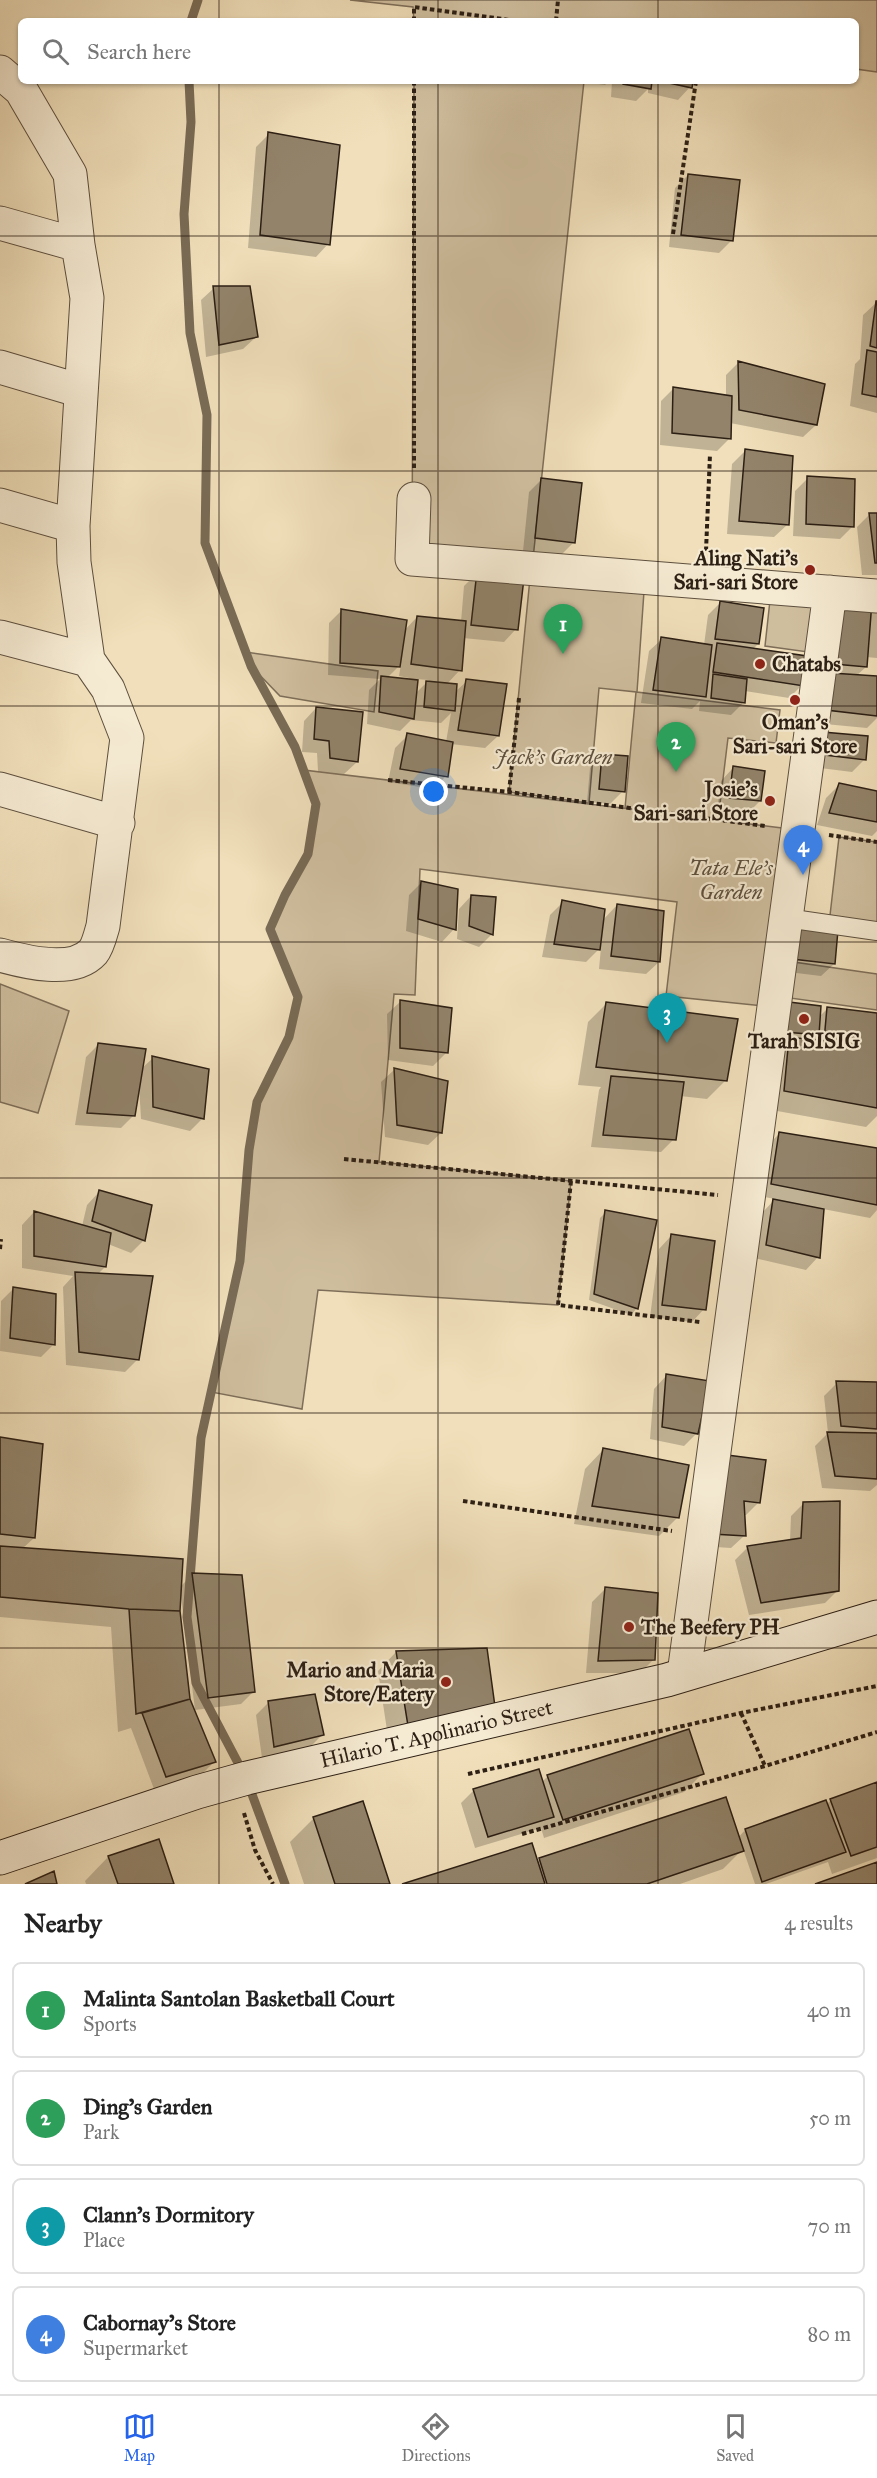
<!DOCTYPE html>
<html lang="en">
<head>
<meta charset="utf-8">
<style>
  :root { --surface:#fff; --page:#f6f6f6; --text:#222; --muted:#767676; --line:#e0e0e0; --accent:#2563eb }
  body { margin:0; font-family:"IM FELL Great Primer",serif; background:var(--page); color:var(--text) }
  .you { position:absolute; left:434px; top:792px; width:21px; height:21px; margin:-15px; border:4px solid #fff; border-radius:50%; background:#1a73e8; box-shadow:0 0 0 9px #1a73e833 }
  .badge { display:grid; place-items:center; width:39px; height:39px; border-radius:50%; background:var(--accent); color:#fff; font-size:20px; font-weight:700 }
  .pin { position:absolute; translate:-50% -50px; filter:drop-shadow(0 2px 3px #0008) }
  .pin::after { content:''; position:absolute; top:32px; width:21px; height:18px; background:inherit; clip-path:polygon(0 0,100% 0,50% 100%) }
  .list { margin:0; padding:0; list-style:none }
  h2 { display:flex; justify-content:space-between; align-items:center; height:78px; margin:0; padding:0 24px; font-size:26px }
  h2 small { font-size:20px; font-weight:400; color:var(--muted) }
  .list li { display:grid; grid-template-columns:39px 1fr auto; gap:18px; align-items:center; box-sizing:border-box; height:96px; margin:0 12px 12px; padding:0 12px; border:2px solid var(--line); border-radius:9px }
  .list b { display:block; font-size:22px; white-space:nowrap }
  .list p { margin:0; font-size:20px; white-space:nowrap; color:var(--muted) }
  .list em { font-size:20px; font-style:normal; color:var(--muted) }
  .icon { flex:none; width:33px; height:33px; fill:none; stroke:currentColor; stroke-width:2; stroke-linecap:round; stroke-linejoin:round }
  .map { position:relative; flex:none; width:877px; height:1884px; overflow:hidden }
  .search { position:absolute; background:var(--surface); box-shadow:0 2px 4px #0004; left:18px; right:18px; top:18px; height:66px; display:flex; align-items:center; gap:15px; box-sizing:border-box; padding:0 21px; border-radius:9px; color:var(--muted); font-size:22px }
  .sheet { height:510px; background:var(--surface) }
  nav { display:flex; justify-content:space-around; align-items:center; box-sizing:border-box; height:84px; border-top:2px solid var(--line); background:var(--surface); font-size:16px; color:var(--muted) }
  nav a { display:grid; justify-items:center; gap:3px }
  nav .on { color:var(--accent) }
  .map>svg:first-child { display:block }
  .green { fill:#cfbe9e; stroke:#7e6e59; stroke-width:1.5 }
  .shadow { fill:#0003; fill-rule:evenodd }
  .lines { fill:none; stroke-linecap:round; stroke-linejoin:round }
  .stream { stroke:#796b56; stroke-width:9 }
  .building { fill:#92836a; stroke:#2c1f14; stroke-width:1.5 }
  .lane-casing { stroke:#5d4f3e; stroke-width:20 }
  .street-casing { stroke:#5d4f3e; stroke-width:35 }
  .secondary-casing { stroke:#2c1f14; stroke-width:35 }
  .path { stroke:#2c1f14; stroke-width:4; stroke-dasharray:4.5 3; stroke-linecap:butt }
  .lane { stroke:#f5ead2; stroke-width:18 }
  .street { stroke:#f5ead2; stroke-width:33 }
  .secondary { stroke:#f5ead2; stroke-width:33 }
  .grid { fill:none; stroke:#2c1f14; stroke-width:1.5; stroke-opacity:0.55 }
  .poi-dot { fill:#8f2418; stroke:#f5ead2; stroke-width:2 }
  .labels { text-anchor:middle; dominant-baseline:central; stroke-width:4.5; stroke-linejoin:round; paint-order:stroke }
  .poi-label { font-size:21px; font-weight:bold; fill:#2c1f14; stroke:#f5ead2; text-anchor:end }
  .park-label { font-size:21px; font-style:italic; fill:#5d4f3d; stroke:#f5ead2 }
  .street-label { font-size:21px; fill:#2c1f14; stroke:#f5ead2 }
</style>
</head>
<body>
<div class="map">
<svg width="877" height="1884" viewBox="0 0 877 1884">
  <rect width="100%" height="100%" fill="#f0dfba"/>
  <filter id="stains"><feTurbulence type="fractalNoise" baseFrequency=".00333" numOctaves="4"/><feColorMatrix values="0 0 0 0 .2 0 0 0 0 .09 0 0 0 0 .02 0 0 0 .5 -.17"/></filter>
  <radialGradient id="worn" r=".72"><stop offset=".6" stop-color="#630" stop-opacity="0"/><stop offset="1" stop-color="#630" stop-opacity=".3"/></radialGradient>
  <path class="green" d="M350 0H877V72L856 69V21H414L413 7Z
    M414 81H584L532 568 645 577 637 692 780 710 776 743 728 738 718 820 798 830 780 960 877 974V1010L776 996 774 1007 666 996 677 902 420 869 415 995 394 994 379 1162 571 1181 558 1305 318 1290 302 1409 211 1392 240 1261 249 1150 257 1102 289 1037 298 997 270 929 308 854 316 804 303 770 656 812 625 808 636 692 599 688 589 803 509 792 531 568 412 559Z
    M771 591 814 596 808 652 765 646Z
    M245 652 378 671 374 712 280 696 251 666Z
    M839 837 877 842V931L829 924Z
    M0 984 69 1011 38 1113 0 1102Z"/>
  <path class="shadow" d="M579 81H609L605 85Z
    M612 81H691L690 87 678 100 648 93V89L636 101 611 97Z
    M269 134 328 244 316 257 248 248 256 147Z
    M688 175 732 240 719 253 669 247 675 188Z
    M214 288 256 337 243 349 206 357 201 300Z
    M876 303H877V413L850 406 855 364 860 359 863 315Z
    M738 363 816 425 803 437 730 423V438L717 451 660 445 661 401 674 388 726 396V375Z
    M745 451 787 525 774 537 727 534 732 464Z
    M808 478 852 527 840 539 793 536 795 491Z
    M542 479 574 542 561 555 523 551 529 492Z
    M870 514H877V575H862L857 527Z
    M477 573 516 629 504 642 463 638 460 670 446 685 455 692 467 681 498 736 485 748 451 744 446 776 433 789 388 782 395 748 408 735 446 742 451 713 441 723 411 720 400 731 367 724 369 690 380 679 328 675 329 623 341 611 404 631 417 617 461 622 464 586ZM401 664 399 676 409 678V680L387 678ZM416 679 429 680 415 694Z
    M720 603 758 644 752 650 802 685 789 698 745 691 744 702 731 715 699 711 700 701 692 709 641 703 649 651 662 639 704 645 708 615Z
    M877 604V658L866 657V667L856 676 877 678V718L867 728 814 723 821 676Z
    M316 708 357 762 344 774 318 771 317 753 302 752 304 721Z
    M799 746 864 760 852 772 796 765Z
    M602 755 623 791 610 804 587 802 590 768Z
    M733 768 760 801 747 814 717 810 721 781Z
    M839 785 877 793V831L872 836 817 825 826 798Z
    M421 883 454 929 442 942 406 931 409 895Z
    M471 896 492 934 479 947 457 939 459 909Z
    M563 902 602 921 617 905 659 962 646 974 599 969 601 947 586 962 542 957 550 915Z
    M784 940 834 964 821 976 780 971Z
    M400 1002 446 1053 433 1066 388 1060 387 1014Z
    M607 1003 726 1080 707 1099 680 1096 674 1139 661 1152 591 1147 599 1090 601 1087 578 1085 588 1022Z
    M783 1009 819 1017 827 1009 877 1015V1116L866 1127 766 1109 771 1057 789 1039 780 1038Z
    M99 1044 141 1069 153 1058 202 1119 190 1131 141 1119 139 1085 134 1115 121 1128 75 1125 86 1057Z
    M394 1070 446 1082 441 1133 428 1145 385 1137 381 1082Z
    M780 1133 877 1149V1210L870 1218 823 1209 818 1257 806 1270 754 1258 761 1214 775 1199 759 1196 767 1146Z
    M99 1192 144 1240 131 1253 108 1244 105 1267 97 1275 138 1359 125 1372 66 1365 63 1287 73 1276 22 1268V1225L34 1212 82 1226 87 1205Z
    M606 1212 637 1308 631 1315 589 1300 600 1218Z
    M671 1236 704 1309 692 1322 650 1317 659 1249Z
    M14 1288 54 1344 41 1357 0 1351 1 1301Z
    M666 1376 697 1433 684 1446 650 1439 654 1389Z
    M837 1383 877 1384V1485L870 1491 822 1488 815 1446 828 1433 824 1396Z
    M0 1438 34 1538 22 1549 180 1587 193 1574 254 1691 241 1704 195 1710 181 1596H180L179 1611 189 1699 214 1762 201 1775 154 1789 131 1728 118 1732 111 1627 0 1617Z
    M603 1450 678 1517 659 1536 574 1524 585 1469Z
    M764 1461 759 1502 746 1515H743L744 1536 731 1548 700 1546Z
    M804 1503 838 1590 825 1603 749 1615 735 1560 747 1548 790 1541 791 1516Z
    M605 1589 653 1660 640 1673H586L592 1602Z
    M486 1649 390 1750 378 1671 396 1652Z
    M269 1702 322 1735 309 1748 262 1758 256 1715Z
    M702 1774 684 1792 544 1838 541 1828 475 1848 461 1803 474 1790 542 1782 548 1776Z
    M877 1784V1858L832 1874 828 1862 766 1884H755L743 1849 723 1869 680 1884H407L537 1862 540 1859 738 1838 745 1830 826 1805 831 1800Z
    M314 1818 388 1884H304L290 1842Z
    M158 1841 172 1884H86L85 1881 108 1857Z"/>
  <g class="lines">
    <path class="stream" d="M191 21 198 0
      M189 81 191 122 184 214 190 333 207 415 205 543 251 666 295 747 316 804 308 854 285 895 270 929 298 997 289 1037 257 1102 249 1150 240 1261 201 1438 187 1617 196 1683 246 1778 285 1884"/>
  </g>
  <path class="building" d="M623 81H652L651 89 623 84Z
    M660 81H693L692 88Z
    M268 132 340 145 330 245 260 235Z
    M688 174 740 180 733 241 681 235Z
    M213 286H250L258 337 219 345Z
    M876 301H877V348L870 346Z
    M867 350 877 352V397L862 394Z
    M738 361 825 384 817 425 739 410Z
    M673 387 732 396 731 439 672 433Z
    M745 449 793 456 789 525 739 521Z
    M807 476 855 479 854 527 806 524Z
    M541 478 582 483 575 543 535 538Z
    M869 513H877V563H875Z
    M477 571 524 578 518 630 471 625Z
    M834 599 872 601 867 667 834 664Z
    M720 601 764 608 759 644 715 639Z
    M341 609 407 620 400 667 340 663Z
    M417 616 466 621 462 671 411 664Z
    M661 637 712 645 706 697 653 690Z
    M717 643 807 656 804 686 713 672Z
    M831 673 877 676V716L826 710Z
    M713 674 747 679 745 703 711 698Z
    M381 676 418 680 414 719 379 712Z
    M466 679 507 684 499 736 458 730Z
    M426 681 457 684 455 711 424 707Z
    M316 707 363 712 358 762 330 758 329 741 314 739Z
    M811 731 868 736 866 760 808 753Z
    M407 733 453 742 448 777 400 769Z
    M602 754 628 756 625 792 599 789Z
    M733 766 765 771 761 801 729 798Z
    M839 783 877 791V822L829 813Z
    M421 881 458 889 456 930 418 919Z
    M471 895 496 897 493 935 469 926Z
    M562 900 605 909 600 950 554 944Z
    M617 904 664 911 660 962 611 956Z
    M796 925 838 930 835 964 792 959Z
    M400 1000 452 1008 448 1053 400 1048Z
    M606 1002 738 1019 727 1081 596 1067Z
    M789 1002 821 1006 819 1035 785 1032Z
    M827 1007 877 1013V1108L784 1091 789 1037 824 1041Z
    M98 1043 146 1049 135 1116 87 1113Z
    M152 1056 209 1069 204 1119 153 1107Z
    M394 1068 448 1081 442 1133 397 1125Z
    M611 1076 684 1082 676 1140 603 1135Z
    M779 1132 877 1148V1205L771 1184Z
    M99 1190 152 1205 145 1241 92 1221Z
    M773 1199 824 1209 820 1258 766 1245Z
    M605 1210 657 1220 638 1309 594 1294Z
    M34 1211 111 1233 106 1267 34 1256Z
    M671 1234 715 1241 706 1310 662 1305Z
    M75 1272 153 1276 139 1360 79 1352Z
    M13 1287 56 1294 55 1345 10 1338Z
    M666 1374 710 1381 698 1434 662 1427Z
    M836 1381 877 1382V1429L841 1426Z
    M827 1432 877 1433V1479L835 1476Z
    M0 1437 43 1444 35 1538 0 1534Z
    M603 1448 689 1465 679 1518 592 1506Z
    M727 1455 766 1460 760 1503 744 1501 746 1536 712 1534Z
    M840 1501 839 1591 761 1603 747 1546 801 1538 803 1502Z
    M0 1546 183 1559 180 1611 129 1609 0 1597Z
    M192 1573 242 1575 255 1692 208 1698Z
    M605 1587 658 1593 655 1660 598 1661Z
    M129 1609 180 1611 190 1699 136 1714Z
    M487 1648 496 1714 409 1732 396 1651Z
    M315 1694 324 1735 274 1747 268 1701Z
    M190 1699 216 1762 166 1777 142 1713Z
    M689 1729 704 1774 563 1820 547 1775Z
    M539 1769 554 1817 488 1837 473 1789Z
    M877 1782V1847L851 1856 830 1799Z
    M726 1797 744 1851 647 1884H547L539 1858Z
    M826 1800 846 1852 762 1882 745 1829Z
    M363 1801 390 1884H335L313 1817Z
    M159 1839 174 1884H118L108 1856Z
    M532 1843 545 1884H402Z
    M877 1862V1884H815Z
    M54 1871 57 1884H25Z"/>
  <g class="lines">
    <defs>
      <path id="lane" d="M786 918 877 931"/>
      <path id="street" d="M0 72 21 90 70 174 78 245 87 298 73 526 74 562 88 660 108 689 127 738 103 926C101 933 98 946 93 952 73 974 25 962 0 955
        M0 223 78 245
        M0 367 81 391
        M414 499 412 559 877 596
        M0 505 73 526
        M0 637 88 660
        M0 789 118 823
        M684 1674 830 592"/>
      <g id="secondary">
        <path id="s1" d="M0 1858 197 1792 247 1778 667 1680 877 1617"/>
      </g>
    </defs>
    <use href="#lane" class="lane-casing"/>
    <use href="#street" class="street-casing"/>
    <use href="#secondary" class="secondary-casing"/>
    <path class="path" d="M414 21V7L517 21
      M556 21 558 0
      M414 81V468
      M673 234 696 81
      M706 551 710 454
      M388 780 509 792 765 826
      M509 792 519 698
      M829 835 877 842
      M344 1159 718 1195
      M571 1181 558 1305 700 1322
      M0 1249 1 1239
      M463 1501 672 1531
      M741 1713 765 1766
      M468 1774 741 1713 877 1686
      M244 1813 255 1850 273 1884
      M522 1834 765 1766 877 1732"/>
    <use href="#lane" class="lane"/>
    <use href="#street" class="street"/>
    <use href="#secondary" class="secondary"/>
  </g>
  <path class="grid" d="M219 0V21M438 0V21M658 0V21M219 81V1884M438 81V1884M658 81V1884M0 236H877M0 471H877M0 706H877M0 942H877M0 1178H877M0 1413H877M0 1648H877"/>
  <g class="poi-dot">
    <circle cx="810" cy="570" r="6"/>
    <circle cx="760" cy="664" r="6"/>
    <circle cx="795" cy="700" r="6"/>
    <circle cx="770" cy="801" r="6"/>
    <circle cx="804" cy="1019" r="6"/>
    <circle cx="629" cy="1627" r="6"/>
    <circle cx="446" cy="1682" r="6"/>
  </g>
  <g class="labels">
    <g class="poi-label">
      <text x="798" y="558">Aling Nati's<tspan x="798" dy="24">Sari-sari Store</tspan></text>
      <text x="772" y="664" text-anchor="start">Chatabs</text>
      <text x="795" y="722" text-anchor="middle">Oman's<tspan x="795" dy="24">Sari-sari Store</tspan></text>
      <text x="758" y="789">Josie's<tspan x="758" dy="24">Sari-sari Store</tspan></text>
      <text x="804" y="1041" text-anchor="middle">Tarah SISIG</text>
      <text x="641" y="1627" text-anchor="start">The Beefery PH</text>
      <text x="434" y="1670">Mario and Maria<tspan x="434" dy="24">Store/Eatery</tspan></text>
    </g>
    <g class="park-label">
      <text x="553" y="757">Jack's Garden</text>
      <text x="731" y="868">Tata Ele's<tspan x="731" dy="24">Garden</tspan></text>
    </g>
    <g class="street-label">
      <text stroke="none"><textPath href="#s1" startOffset="454">Hilario T. Apolinario Street</textPath></text>
    </g>
  </g>
  <rect width="100%" height="100%" filter="url(#stains)"/>
  <rect width="100%" height="100%" fill="url(#worn)"/>
</svg>
<div class="you"></div>
<div class="pin badge" style="left:563px;top:654px;background:#2e9e5b">1</div>
<div class="pin badge" style="left:676px;top:772px;background:#2e9e5b">2</div>
<div class="pin badge" style="left:667px;top:1043px;background:#0f9aa8">3</div>
<div class="pin badge" style="left:803px;top:875px;background:#3f7fe0">4</div>
<div class="search"><svg class="icon" aria-label="search" viewBox="0 0 24 24"><circle cx="10" cy="10" r="6"/><path d="M15 15l6 6"/></svg>Search here</div>
</div>
<section class="sheet">
<h2>Nearby<small>4 results</small></h2>
<ul class="list">
<li><span class="badge" style="background:#2e9e5b">1</span><div><b>Malinta Santolan Basketball Court</b><p>Sports</p></div><em>40 m</em></li>
<li><span class="badge" style="background:#2e9e5b">2</span><div><b>Ding's Garden</b><p>Park</p></div><em>50 m</em></li>
<li><span class="badge" style="background:#0f9aa8">3</span><div><b>Clann's Dormitory</b><p>Place</p></div><em>70 m</em></li>
<li><span class="badge" style="background:#3f7fe0">4</span><div><b>Cabornay's Store</b><p>Supermarket</p></div><em>80 m</em></li>
</ul>
</section>
<nav>
<a class="on"><svg class="icon" aria-label="map" viewBox="0 0 24 24"><path d="M3 6l6-2 6 2 6-2v14l-6 2-6-2-6 2zM9 4v14M15 6v14"/></svg>Map</a>
<a><svg class="icon" aria-label="directions" viewBox="0 0 24 24"><path d="M12 3l9 9-9 9-9-9zM9 14v-3h6M13 9l2 2-2 2"/></svg>Directions</a>
<a><svg class="icon" aria-label="saved" viewBox="0 0 24 24"><path d="M7 4h10v16l-5-4-5 4z"/></svg>Saved</a>
</nav>
</body>
</html>
